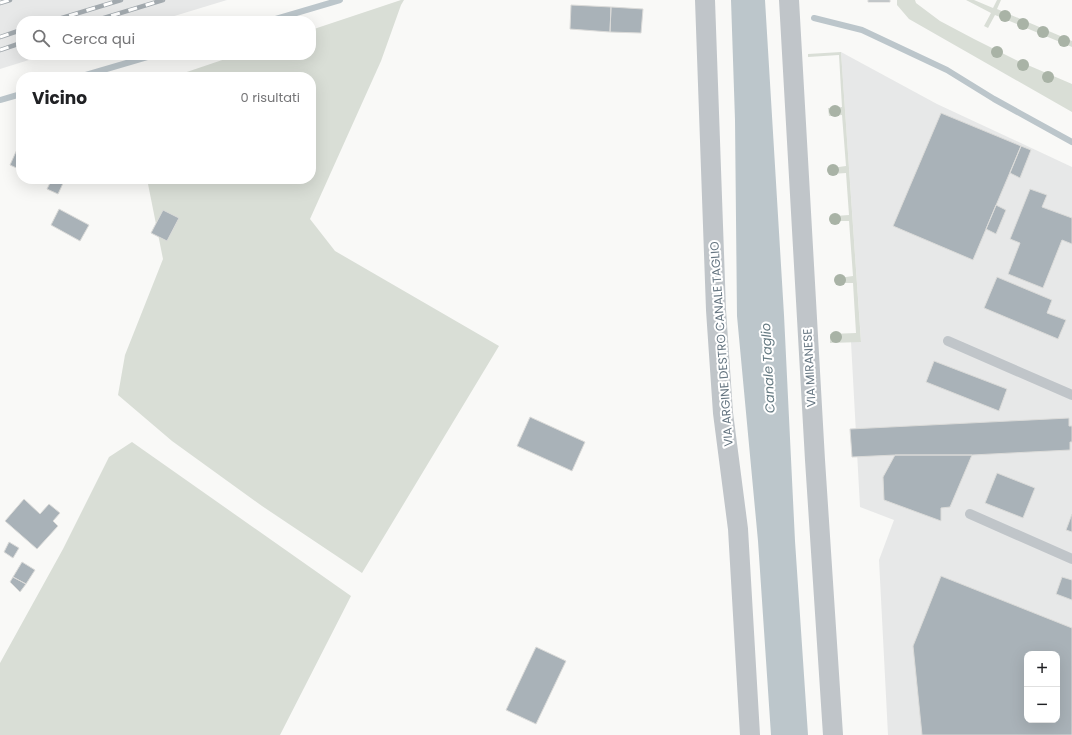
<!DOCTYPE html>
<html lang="it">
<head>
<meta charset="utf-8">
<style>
  :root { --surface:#fff; --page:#f2f2f2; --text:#202124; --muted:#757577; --line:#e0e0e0 }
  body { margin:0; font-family:Poppins,sans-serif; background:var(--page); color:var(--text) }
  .controls { position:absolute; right:12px; bottom:12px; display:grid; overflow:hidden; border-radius:8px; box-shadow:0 4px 16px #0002 }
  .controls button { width:36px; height:36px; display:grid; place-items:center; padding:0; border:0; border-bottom:1px solid var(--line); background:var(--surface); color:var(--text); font:20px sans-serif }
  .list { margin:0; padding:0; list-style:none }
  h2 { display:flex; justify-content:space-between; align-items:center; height:52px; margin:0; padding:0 16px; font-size:17px }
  h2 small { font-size:13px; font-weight:400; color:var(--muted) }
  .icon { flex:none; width:22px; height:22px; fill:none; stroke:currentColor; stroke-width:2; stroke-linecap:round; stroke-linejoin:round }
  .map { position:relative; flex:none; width:1072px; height:735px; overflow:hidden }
  .search { position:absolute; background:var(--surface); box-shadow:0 4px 16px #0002; left:16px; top:16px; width:300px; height:44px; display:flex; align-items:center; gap:10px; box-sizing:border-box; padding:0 14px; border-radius:16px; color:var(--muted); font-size:15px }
  .panel { position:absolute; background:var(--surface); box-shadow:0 4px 16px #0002; left:16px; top:72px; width:300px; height:112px; border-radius:16px }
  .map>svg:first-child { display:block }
  .built { fill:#e7e8e8; fill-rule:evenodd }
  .green { fill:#d9ded6 }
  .water { fill:#bcc6cb }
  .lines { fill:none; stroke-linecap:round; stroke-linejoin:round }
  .stream { stroke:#bcc6cb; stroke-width:6 }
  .building { fill:#a9b2b8; stroke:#dbdbd9; fill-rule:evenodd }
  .service { stroke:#c0c5c9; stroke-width:10 }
  .minor { stroke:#c0c5c9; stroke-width:20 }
  .rail-casing { stroke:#a2a9ae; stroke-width:4.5 }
  .rail { stroke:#fff; stroke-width:3; stroke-dasharray:9; stroke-linecap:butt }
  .tree { fill:#a9b3a6 }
  .labels { text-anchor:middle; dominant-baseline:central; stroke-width:4; stroke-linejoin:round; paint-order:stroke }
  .street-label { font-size:12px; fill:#657581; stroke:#fff }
  .water-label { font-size:13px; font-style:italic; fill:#657a82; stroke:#fff }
</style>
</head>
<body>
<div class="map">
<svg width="1072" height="735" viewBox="0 0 1072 735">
  <rect width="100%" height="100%" fill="#f9f9f7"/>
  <path class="built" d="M0 0H227L158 21H21V55H45L0 69Z
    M841 52 937 104 1072 167V735H888L879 560 894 520 860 507 851 342 861 341ZM1027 654H1057V720H1027Z"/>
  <path class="green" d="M401 0H404L401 5 381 61 310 219 335 251 499 346 362 573 262 506 172 441 118 395 125 355 163 259 147 179H311V77H172L237 55H311V30Z
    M897 0H915L916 3 940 21 974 39 1016 60 1072 84V112L909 19 897 5Z
    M966 0H974L993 8 997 0H1001L997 9 1072 41V47L995 15 988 28 984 26 991 13Z
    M841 52 861 342 830 343V334L856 333 853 283H839V278L853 276 849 221H835V216L849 215 846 173 832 174V168L846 166 842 115 829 116 828 108 842 107 839 55 808 57V54Z
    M132 442 351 596 280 735H0V663L63 549 109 457Z"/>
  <path class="water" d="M731 0H765L784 315 795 541 808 735H771L758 541 737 316 735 120Z"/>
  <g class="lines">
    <path class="stream" d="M814 18 862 30 947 70 994 99 1072 142
      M269 21 340 0
      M79 77 154 55
      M0 100 21 94"/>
  </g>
  <path class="building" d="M868 0H890V2H868Z
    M571 5 611 7 610 32 570 29Z
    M611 7 643 9 641 33 610 32Z
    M941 113 1021 146 973 260 893 226Z
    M19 145 21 146V170L10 165Z
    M1021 146 1031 150 1020 178 1010 173Z
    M41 179H65L58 194 47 189 50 183Z
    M1030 189 1047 195 1042 207 1072 218V244L1062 240 1043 288 1008 274 1020 243 1010 239Z
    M996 205 1006 210 996 234 986 229Z
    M59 209 89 225 80 241 51 225Z
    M163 210 179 218 167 241 151 233Z
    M997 277 1052 300 1047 313 1066 320 1058 339 984 308Z
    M934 361 1007 389 999 411 926 382Z
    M530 417 585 442 572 471 517 446Z
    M1069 418V426H1072V442H1070V450L972 455H895L852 457 850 429Z
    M895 455H972L950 507 941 508V521L884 500 883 477Z
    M997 473 1035 488 1023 518 985 503Z
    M24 499 40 514 49 504 60 513 53 521 58 526 37 549 5 521Z
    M1072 514V532L1066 530Z
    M9 542 19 548 13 558 4 552Z
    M22 562 35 570 26 584 13 577Z
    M941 576 1072 628V735H922L913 646ZM1027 654H1057V720H1027Z
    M13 577 26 584 20 592 10 582Z
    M1062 577 1072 580V600L1056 594Z
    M536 647 566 661 536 724 506 710Z"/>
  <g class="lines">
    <path class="service" d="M948 341 1072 395
      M970 514 1072 559"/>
    <path class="minor" d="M705 0 716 310 723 413 738 529 750 735
      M789 0 815 460 833 735"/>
    <defs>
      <path id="rail" d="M0 3 10 0
        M52 21 121 0
        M94 21 163 0
        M0 37 21 30
        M0 50 21 43"/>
    </defs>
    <use href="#rail" class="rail-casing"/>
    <use href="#rail" class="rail"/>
  </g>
  <g class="tree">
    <circle cx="1005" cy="16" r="6"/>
    <circle cx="1023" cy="24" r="6"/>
    <circle cx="1043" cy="32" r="6"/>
    <circle cx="1064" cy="41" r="6"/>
    <circle cx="997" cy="52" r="6"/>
    <circle cx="1023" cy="65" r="6"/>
    <circle cx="1048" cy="77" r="6"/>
    <circle cx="835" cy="111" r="6"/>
    <circle cx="833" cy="170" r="6"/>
    <circle cx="835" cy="219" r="6"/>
    <circle cx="840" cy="280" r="6"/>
    <circle cx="836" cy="337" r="6"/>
  </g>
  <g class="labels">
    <g class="street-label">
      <text transform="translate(721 344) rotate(-94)">VIA ARGINE DESTRO CANALE TAGLIO</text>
      <text transform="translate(809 368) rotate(-93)">VIA MIRANESE</text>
    </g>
    <g class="water-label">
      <text transform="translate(768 368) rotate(-93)">Canale Taglio</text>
    </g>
  </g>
</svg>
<div class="controls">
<button>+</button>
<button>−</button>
</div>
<div class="search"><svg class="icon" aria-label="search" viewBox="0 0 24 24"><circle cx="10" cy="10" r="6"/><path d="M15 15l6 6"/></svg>Cerca qui</div>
<section class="panel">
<h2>Vicino<small>0 risultati</small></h2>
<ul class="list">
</ul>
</section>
</div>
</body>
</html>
